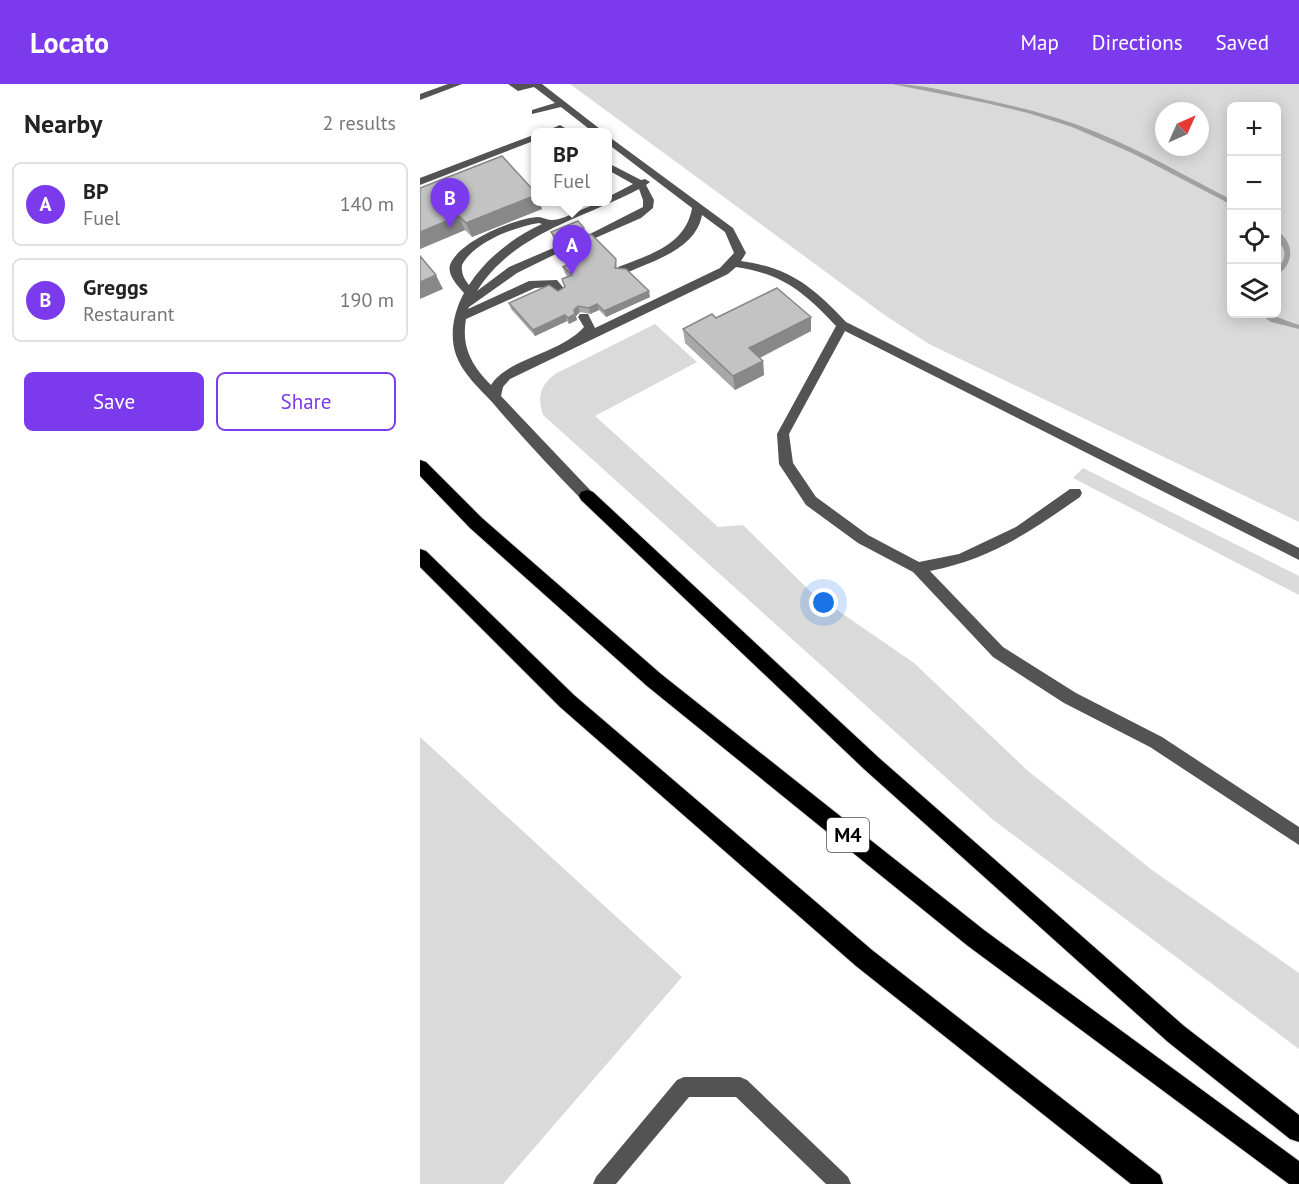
<!DOCTYPE html>
<html lang="en">
<head>
<meta charset="utf-8">
<style>
  :root { --surface:#fff; --page:#f6f6f6; --text:#222; --muted:#767676; --line:#e0e0e0; --accent:#7c3aed }
  body { margin:0; font-family:"PT Sans",sans-serif; background:var(--page); color:var(--text) }
  .controls { position:absolute; right:18px; top:18px; display:grid; overflow:hidden; border-radius:9px; box-shadow:0 3px 15px #0003 }
  .controls button { width:54px; height:54px; display:grid; place-items:center; padding:0; border:0; border-bottom:2px solid var(--line); background:var(--surface); color:var(--text); font:30px sans-serif }
  .compass { position:absolute; left:735px; top:18px; width:54px; height:54px; border-radius:50%; background:var(--surface); box-shadow:0 3px 15px #0003; rotate:45deg }
  .you { position:absolute; left:404px; top:519px; width:21px; height:21px; margin:-15px; border:4px solid #fff; border-radius:50%; background:#1a73e8; box-shadow:0 0 0 9px #1a73e833 }
  .badge { display:grid; place-items:center; width:39px; height:39px; border-radius:50%; background:var(--accent); color:#fff; font-size:20px; font-weight:700 }
  .pin { position:absolute; translate:-50% -50px; filter:drop-shadow(0 2px 3px #0008) }
  .pin::after { content:''; position:absolute; top:32px; width:21px; height:18px; background:inherit; clip-path:polygon(0 0,100% 0,50% 100%) }
  .popup { position:absolute; left:111px; top:44px; width:81px; height:78px; box-sizing:border-box; display:grid; place-content:center; border-radius:9px; background:var(--surface); filter:drop-shadow(0 2px 4px #0005); font-size:20px; white-space:nowrap; color:var(--muted) }
  .popup b { font-size:22px; color:var(--text) }
  .popup::after { content:''; position:absolute; left:50%; top:100%; margin-left:-12px; border:12px solid transparent; border-top-color:var(--surface) }
  .list { margin:0; padding:0; list-style:none }
  h2 { display:flex; justify-content:space-between; align-items:center; height:78px; margin:0; padding:0 24px; font-size:26px }
  h2 small { font-size:20px; font-weight:400; color:var(--muted) }
  .list li { display:grid; grid-template-columns:39px 1fr auto; gap:18px; align-items:center; box-sizing:border-box; height:84px; margin:0 12px 12px; padding:0 12px; border:2px solid var(--line); border-radius:9px }
  .list b { display:block; font-size:22px; white-space:nowrap }
  .list p { margin:0; font-size:20px; white-space:nowrap; color:var(--muted) }
  .list em { font-size:20px; font-style:normal; color:var(--muted) }
  .actions { display:flex; gap:12px; padding:18px 24px }
  .actions a { flex:1; padding:14px 0; border:2px solid var(--accent); border-radius:9px; text-align:center; font-size:21px; color:var(--accent) }
  .actions .main { background:var(--accent); color:#fff }
  .icon { flex:none; width:33px; height:33px; fill:none; stroke:currentColor; stroke-width:2; stroke-linecap:round; stroke-linejoin:round }
  .map { position:relative; flex:none; width:879px; height:1100px; overflow:hidden }
  header { display:flex; align-items:center; gap:36px; box-sizing:border-box; height:84px; padding:0 30px; background:var(--accent); color:#fff }
  header strong { font-size:28px }
  nav { display:flex; gap:33px; margin-inline-start:auto; font-size:21px }
  main { display:flex }
  aside { flex:1; background:var(--surface) }
  .map>svg:first-child { display:block }
  .green { fill:#dadada; fill-rule:evenodd }
  .lines { fill:none; stroke-linecap:round; stroke-linejoin:round }
  .stream { fill:#a1a1a1; fill-rule:evenodd }
  .highway-casing { stroke:#dbdbdb; stroke-width:2 }
  .minor { fill:#535353; fill-rule:evenodd }
  .highway { fill:#000; fill-rule:evenodd }
  .wall { fill:#a8a8a8 }
  .shaded-wall { fill:#888 }
  .building { fill:#c3c3c3; stroke:#888; stroke-width:1.5 }
  .labels { text-anchor:middle; dominant-baseline:central; stroke-width:4.5; stroke-linejoin:round; paint-order:stroke }
  .shield { fill:#fff; stroke:#4c4c4c; stroke-width:1.5 }
  .shield-label { font-size:20px; font-weight:bold; fill:#000 }
</style>
</head>
<body>
<header>
<strong>Locato</strong>
<nav><a>Map</a><a>Directions</a><a>Saved</a></nav>
</header>
<main>
<aside>
<h2>Nearby<small>2 results</small></h2>
<ul class="list">
<li><span class="badge">A</span><div><b>BP</b><p>Fuel</p></div><em>140 m</em></li>
<li><span class="badge">B</span><div><b>Greggs</b><p>Restaurant</p></div><em>190 m</em></li>
</ul>
<div class="actions"><a class="main">Save</a><a>Share</a></div>
</aside>
<div class="map">
<svg width="879" height="1100" viewBox="0 0 879 1100">
  <rect width="100%" height="100%" fill="#fff"/>
  <path class="green" d="M150 0H879V438L509 260 463 230ZM856 22V230H812V22ZM744 27H780V63H744Z
    M235 240 277 278 175 332 298 443 323 441 391 508 494 579 608 687 732 786 879 889V965L572 735 123 331C117 312 120 302 135 290Z
    M663 384 879 492V511L653 394Z
    M0 653 262 893 83 1100H0Z"/>
  <g class="lines">
    <path class="stream" d="M472 0C499 0 527 7 553 13 595 22 637 32 676 48 723 67 767 93 812 116V121L712 69 652 43 608 29 566 19Z
      M856 146C875 158 875 180 856 192V186C875 166 856 162 856 146Z
      M840 230C849 229 869 238 879 241V245L851 238Z"/>
    <defs>
      <path id="highway" d="M0 376 6 378 62 434 241 590 564 846 879 1077V1100H869L548 862 227 602 50 444 0 392Z
        M167 406 173 408 458 673 764 942 879 1031V1058L870 1055 748 958 444 685 161 416 159 412 161 408Z
        M0 465 6 467 154 611 452 866 740 1091 743 1100H711L436 882 140 623 0 483Z"/>
    </defs>
    <use href="#highway" class="highway-casing"/>
    <path class="minor" d="M28 0H42L0 16V10Z
      M88 0H122L184 48H173L141 23 112 30V26L135 19 114 3 98 7Z
      M140 41 145 44 143 46 124 48Z
      M116 50V56L0 101V94Z
      M188 52 313 144 326 169 321 177C370 184 393 203 426 238L879 464V476L425 247 369 350 373 379 396 413 448 451 499 478 539 470 596 443 650 405H660L662 409 660 413C610 448 571 475 510 487L583 563 656 609 742 653 879 743V761L730 663 644 619 573 573 493 488 438 459 386 421 359 380 357 350 416 242C384 208 363 190 316 183L308 190 90 295 83 303 81 312 172 408 174 412 172 416H162C131 384 101 352 72 318 59 304 43 290 36 271 29 251 34 227 44 209 38 202 27 191 30 181 38 158 95 134 118 133 122 133 127 136 131 136 146 137 169 118 188 118V113L213 100 188 86V79L221 96 225 95 230 98 226 101 234 116 233 124 221 134 173 155 169 156 164 153 223 123V116L219 105C162 135 93 149 57 207L89 183 138 162 142 161 148 164 97 189 49 223 48 225 109 197 137 196 146 207 140 211 130 203 115 204 46 235C41 263 52 282 71 301 88 274 140 270 164 243L158 233 160 230H168L175 244 300 184 314 169 305 148 282 131C276 165 233 177 206 189H198V183C229 171 266 161 272 124L188 60ZM119 139 122 140C94 153 66 174 49 201 44 195 41 189 42 181 54 158 94 143 119 139Z
      M264 993H320L327 996 428 1093 431 1100H406L316 1013H269L196 1100H173L176 1093 257 996Z"/>
    <use href="#highway" class="highway"/>
  </g>
  <path class="wall" d="M0 104 119 117 122 125 52 153 45 146 0 165Z
    M131 148 165 150 196 175 197 185 230 213 186 233 179 226 170 230 160 228 156 232 157 236 149 240 147 237 115 252 91 225 89 219 138 207 145 203 142 195 148 193 145 189 143 183 154 177 145 168 143 162 144 161 138 160 133 154Z
    M296 234 391 247 340 274 343 277 344 291 315 306 265 259 263 245Z"/>
  <path class="shaded-wall" d="M116 111V117H119L122 125 52 153 46 139Z
    M39 132 45 146 0 165V148Z
    M164 144 166 150 162 152 160 146Z
    M16 191 23 205 0 215V198Z
    M229 207 230 213 186 233 184 227Z
    M177 220 179 226 170 230 169 224Z
    M158 222 160 228 156 232 154 226Z
    M155 230 157 236 149 240 148 234Z
    M145 231 147 237 115 252 113 246Z
    M391 233V247L331 278 329 264Z
    M343 277 344 291 315 306 313 292Z"/>
  <path class="building" d="M82 72 116 109V111L46 139 39 132 0 148V104Z
    M158 137 164 144 160 146 161 149 172 151 196 175 195 184 206 185 229 207 184 227 177 220 169 224 158 222 154 226 155 230 148 234 145 231 113 246 89 219 129 201 138 207 145 203 142 195 152 191 143 183 157 176 143 162 148 159 147 156 136 154 131 148Z
    M0 172 16 191 0 198Z
    M357 204 391 233 329 264 343 277 313 292 263 245 292 230 296 234Z"/>
  <g class="labels">
    <rect class="shield" x="407" y="734" width="42" height="34" rx="4.5"/>
    <g class="shield-label">
      <text x="428" y="751">M4</text>
    </g>
  </g>
</svg>
<div class="controls">
<button>+</button>
<button>−</button>
<button><svg class="icon" aria-label="locate" viewBox="0 0 24 24"><circle cx="12" cy="12" r="6"/><path d="M12 2v4M12 18v4M2 12h4M18 12h4"/></svg></button>
<button><svg class="icon" aria-label="layers" viewBox="0 0 24 24"><path d="M12 4l9 5-9 5-9-5zM3 14l9 5 9-5"/></svg></button>
</div>
<svg class="compass" viewBox="-18 -18 36 36"><path d="M0-13l5 13h-10z" fill="#e53935"/><path d="M0 13l5-13h-10z" fill="#767676"/></svg>
<div class="you"></div>
<div class="pin badge" style="left:152px;top:191px">A</div>
<div class="popup"><b>BP</b>Fuel</div>
<div class="pin badge" style="left:30px;top:144px">B</div>
</div>
</main>
</body>
</html>
